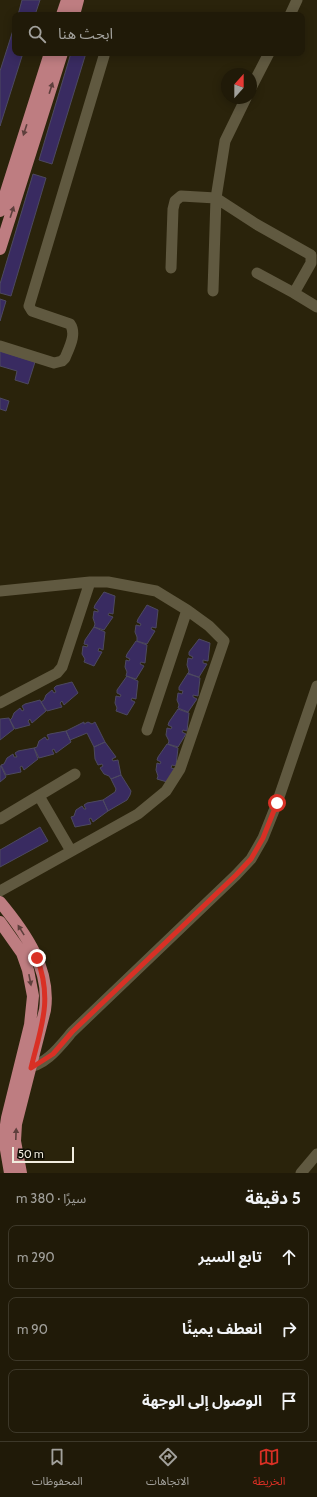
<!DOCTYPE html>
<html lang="ar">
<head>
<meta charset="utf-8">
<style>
  :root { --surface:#201a08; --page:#2d2716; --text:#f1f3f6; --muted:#a2a19c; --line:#3d3829; --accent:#d93025 }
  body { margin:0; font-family:Cabin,"Noto Sans Arabic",sans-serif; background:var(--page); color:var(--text); direction:rtl }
  .compass { position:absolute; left:221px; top:68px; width:36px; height:36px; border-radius:50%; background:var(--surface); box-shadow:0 2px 10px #0003; rotate:21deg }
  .scale { position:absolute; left:12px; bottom:10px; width:62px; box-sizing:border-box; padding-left:4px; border:2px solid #f1eddf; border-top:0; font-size:11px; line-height:14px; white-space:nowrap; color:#f1eddf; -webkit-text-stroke:3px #0f0d04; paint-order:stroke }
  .stop { position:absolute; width:12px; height:12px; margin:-9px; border:3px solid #d93025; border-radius:50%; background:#fff }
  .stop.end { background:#d93025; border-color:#fff; box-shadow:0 1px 4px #0008 }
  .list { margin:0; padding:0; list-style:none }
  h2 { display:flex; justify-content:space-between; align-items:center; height:52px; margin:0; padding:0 16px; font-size:17px }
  h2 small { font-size:13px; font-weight:400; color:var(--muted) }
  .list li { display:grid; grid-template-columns:26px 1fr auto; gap:12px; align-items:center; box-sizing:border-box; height:64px; margin:0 8px 8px; padding:0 8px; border:1px solid var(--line); border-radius:8px }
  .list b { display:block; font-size:15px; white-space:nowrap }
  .list em { font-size:13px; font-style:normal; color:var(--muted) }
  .icon { flex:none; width:22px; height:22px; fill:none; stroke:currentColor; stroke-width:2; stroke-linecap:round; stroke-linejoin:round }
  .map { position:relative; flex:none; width:317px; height:1173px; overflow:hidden; direction:ltr }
  .search { position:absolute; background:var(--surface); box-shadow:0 2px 10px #0003; left:12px; right:12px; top:12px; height:44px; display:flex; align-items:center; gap:10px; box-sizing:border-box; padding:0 14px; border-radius:8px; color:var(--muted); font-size:15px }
  .sheet { height:268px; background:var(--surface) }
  nav { display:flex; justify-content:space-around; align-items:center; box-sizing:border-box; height:56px; border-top:1px solid var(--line); background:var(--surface); font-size:11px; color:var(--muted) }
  nav a { display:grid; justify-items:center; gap:2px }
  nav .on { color:var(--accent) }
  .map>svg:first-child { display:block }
  .building { fill:#392b61; stroke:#4d4960 }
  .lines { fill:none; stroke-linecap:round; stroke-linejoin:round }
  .minor { stroke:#605940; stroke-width:11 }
  .major { stroke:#be7d81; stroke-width:12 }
  .oneway { fill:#5e3f3c }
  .route { stroke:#d93025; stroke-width:5 }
</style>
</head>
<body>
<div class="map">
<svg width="317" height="1173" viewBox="0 0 317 1173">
  <rect width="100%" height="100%" fill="#2a230b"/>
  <path class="building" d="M22 0H40L35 15H18Z
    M15 24V53H23L0 126V71Z
    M71 53H86L52 164 39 160Z
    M33 174 46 178 11 296 0 293V284Z
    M0 299 6 301 0 321Z
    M0 351 35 362 28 384 15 380 17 371 0 366Z
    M0 398 9 401 6 411 0 409Z
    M104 592 115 596 113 614 109 613 108 615 113 617 104 630 94 627 95 624 93 618 94 611 98 612V610L94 608 95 605Z
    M147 605 158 610 156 628 152 627 151 629 155 631 147 644 137 641V637L135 632 136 625 140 626 141 624 137 622 138 619Z
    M94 627 105 632 103 650 99 648 98 651 102 652 94 666 84 662 85 659 82 654 83 646 87 647 88 645 84 644 85 640Z
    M199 639 210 643 208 661 203 660V663L207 664 199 677 188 674 189 671 187 665 188 658 192 659 193 657 189 655V652Z
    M136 641 147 645 145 663 141 662 140 664 144 666 136 679 126 676 127 672 125 667 126 660 129 661 130 659 126 657 127 654Z
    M188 673 200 678 198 696 193 695V697L197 699 188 712 178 708 179 705 177 700 178 693 182 694 183 691 179 690V687Z
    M127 676 138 681 136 699 132 698 131 700 135 702 127 715 116 711 117 708 115 703 116 696 120 697 121 695 117 693V690Z
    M72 682 78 693 64 705 62 701 60 703 62 707 47 711 41 702 44 700 46 695 52 690 54 693 56 692 54 688 56 686Z
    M40 700 46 711 32 723 30 719 28 721 30 725 15 729 10 720 12 718 14 713 20 708 22 711 24 710 22 706 25 704Z
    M178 709 189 713 187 731 183 730 182 732 186 734 178 747 168 744 169 741 166 735 167 728 171 729 172 727 168 725 169 722Z
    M9 718 14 729 0 740V719Z
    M84 722V724L88 722 92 724 95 722 105 742 94 747 87 733 70 740 66 731Z
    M66 731 71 742 56 753 54 749 52 750 54 754 39 758 34 748 37 747 39 741 45 737 47 740 49 739 47 735 50 734Z
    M105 742 116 757 112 759 113 761 118 760 121 775 111 779 109 776 104 774 100 768 103 766 102 764 98 765 95 759 94 747Z
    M167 744 178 748 176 766 172 765 171 768 175 769 167 782 157 779 158 776 156 770 157 763 160 764 161 762 157 760 158 757Z
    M34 748 38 759 24 770 22 766 20 767 21 772 6 775 1 765 4 764 7 758 13 754 14 757H17L15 753 18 751Z
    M0 766H1L6 777 0 782Z
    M121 775 131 791 130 795 127 800 108 811 103 800 115 792 116 789 111 779Z
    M103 800 108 811 93 822 91 818 89 819 91 824 75 827 71 817 74 816 76 810 82 806 84 809H86L84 805 87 803Z
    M40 827 48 841 0 867V850Z"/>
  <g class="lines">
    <path class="minor" d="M290 15 297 0
      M251 88 269 53
      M171 268 173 209 175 201 181 196 216 198 225 141 246 98
      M213 291 216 198 256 224 311 255V263L294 293 257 273
      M294 293 317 307
      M0 346 54 363 62 361 65 358C69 348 77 334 70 324L32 311 29 306 104 56
      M0 591 90 582H108L156 591 187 610 209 626 224 641 180 769 166 791 138 814 0 891
      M0 703 57 673 62 667 90 582
      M147 730 187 610
      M39 796 71 851
      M0 819 75 774
      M25 1067C44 1068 61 1045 72 1032L236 875 251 859 263 838 277 803 317 686
      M301 1173 317 1154"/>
    <path class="major" d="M62 15 67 0
      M74 15 78 0
      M0 211 50 53
      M0 249 62 53
      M0 902C25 932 51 969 45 1010L16 1124 15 1141 21 1173
      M0 922 22 953 28 970 33 996 30 1025 7 1118 4 1138 10 1173"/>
  </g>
  <defs><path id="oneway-solid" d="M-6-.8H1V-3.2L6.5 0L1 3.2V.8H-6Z"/></defs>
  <g class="oneway">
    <use href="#oneway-solid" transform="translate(51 88) rotate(-72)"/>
    <use href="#oneway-solid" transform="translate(25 130) rotate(108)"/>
    <use href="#oneway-solid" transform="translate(12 212) rotate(-72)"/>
    <use href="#oneway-solid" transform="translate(21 930) rotate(-122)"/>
    <use href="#oneway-solid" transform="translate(30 980) rotate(79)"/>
    <use href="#oneway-solid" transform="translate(16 1134) rotate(-88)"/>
  </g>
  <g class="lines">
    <path class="route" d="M37 958C53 1000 41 1027 31 1068L53 1054 72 1032 236 875 251 859 263 838 277 803"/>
  </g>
</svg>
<svg class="compass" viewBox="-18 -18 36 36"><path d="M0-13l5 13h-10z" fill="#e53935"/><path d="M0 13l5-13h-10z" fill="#a2a19c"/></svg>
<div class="scale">50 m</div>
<div class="stop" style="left:277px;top:803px"></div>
<div class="stop end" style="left:37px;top:958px"></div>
<div class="search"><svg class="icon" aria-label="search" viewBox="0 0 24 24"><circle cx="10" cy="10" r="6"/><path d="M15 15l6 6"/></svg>ابحث هنا</div>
</div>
<section class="sheet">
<h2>5 دقيقة<small>سيرًا · 380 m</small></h2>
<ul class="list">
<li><svg class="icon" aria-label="ahead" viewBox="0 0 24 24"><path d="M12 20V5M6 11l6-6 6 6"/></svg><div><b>تابع السير</b></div><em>290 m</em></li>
<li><svg class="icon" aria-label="right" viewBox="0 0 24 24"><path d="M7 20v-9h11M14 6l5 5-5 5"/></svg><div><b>انعطف يمينًا</b></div><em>90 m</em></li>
<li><svg class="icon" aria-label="arrive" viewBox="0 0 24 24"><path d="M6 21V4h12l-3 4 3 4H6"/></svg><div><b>الوصول إلى الوجهة</b></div></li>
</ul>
</section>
<nav>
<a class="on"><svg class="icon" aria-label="map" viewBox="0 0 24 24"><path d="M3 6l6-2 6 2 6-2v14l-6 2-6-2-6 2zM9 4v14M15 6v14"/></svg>الخريطة</a>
<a><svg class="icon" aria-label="directions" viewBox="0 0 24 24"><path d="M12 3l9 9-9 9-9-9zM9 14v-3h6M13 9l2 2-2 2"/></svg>الاتجاهات</a>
<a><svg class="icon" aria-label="saved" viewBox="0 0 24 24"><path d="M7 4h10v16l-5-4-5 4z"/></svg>المحفوظات</a>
</nav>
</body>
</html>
